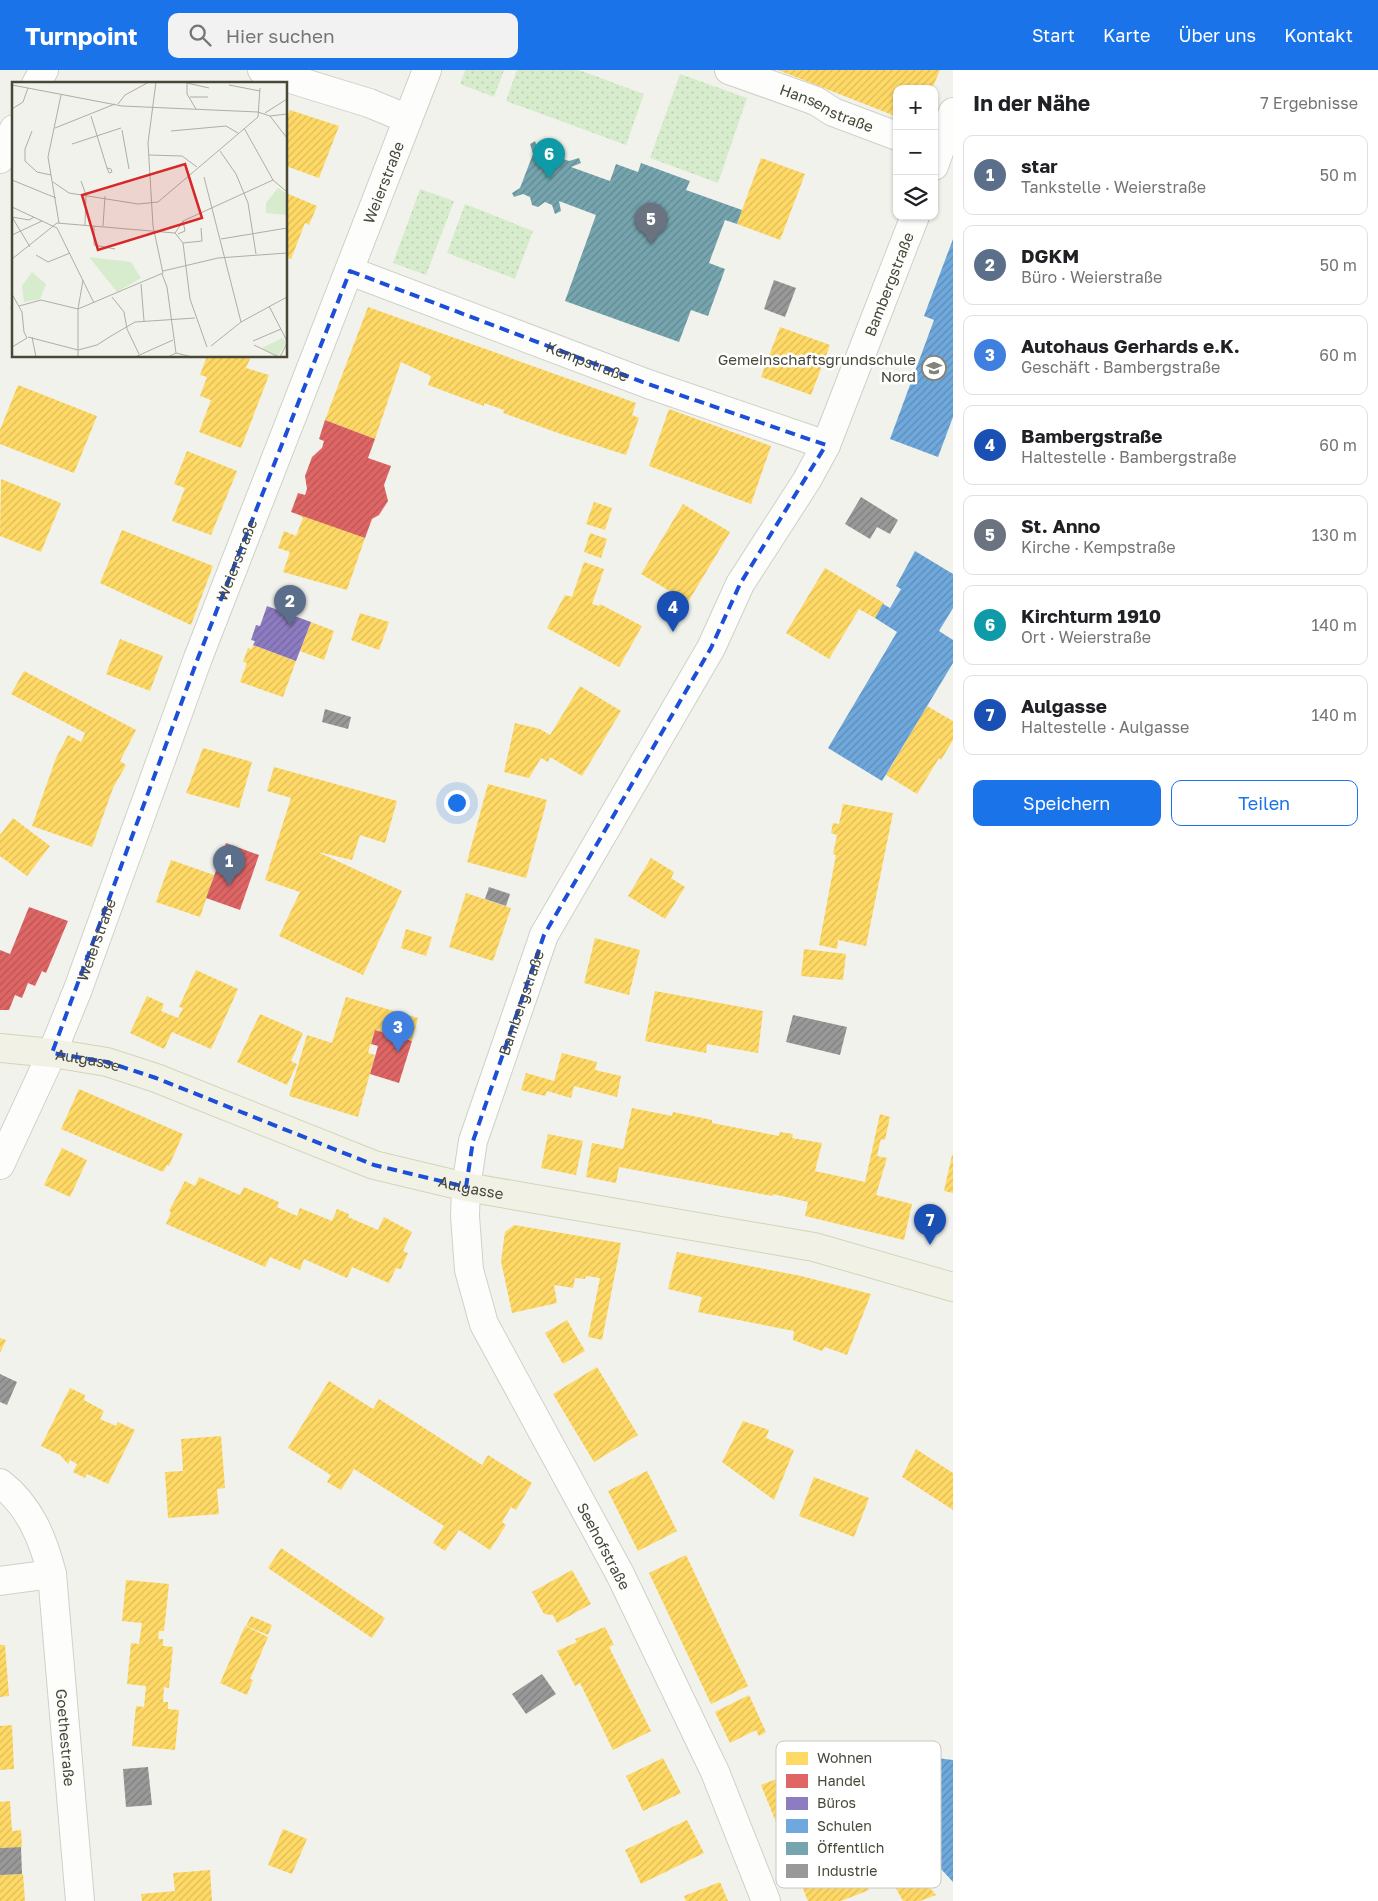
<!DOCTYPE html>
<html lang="de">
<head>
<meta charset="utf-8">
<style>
  :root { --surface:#fff; --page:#f2f2f2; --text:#202124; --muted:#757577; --line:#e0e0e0; --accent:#1a73e8 }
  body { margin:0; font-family:"Golos Text",sans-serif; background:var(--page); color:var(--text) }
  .controls { position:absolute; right:15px; top:15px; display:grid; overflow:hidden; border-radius:10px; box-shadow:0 1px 4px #0004 }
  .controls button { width:45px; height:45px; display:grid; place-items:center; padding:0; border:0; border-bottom:1px solid var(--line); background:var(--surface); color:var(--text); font:25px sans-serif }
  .you { position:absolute; left:456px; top:732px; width:18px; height:18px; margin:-12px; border:4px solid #fff; border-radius:50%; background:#1a73e8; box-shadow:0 0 0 8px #1a73e833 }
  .badge { display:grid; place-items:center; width:32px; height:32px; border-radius:50%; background:var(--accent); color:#fff; font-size:16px; font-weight:700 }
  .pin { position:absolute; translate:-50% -41px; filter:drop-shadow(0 1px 2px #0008) }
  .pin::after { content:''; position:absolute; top:26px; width:18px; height:15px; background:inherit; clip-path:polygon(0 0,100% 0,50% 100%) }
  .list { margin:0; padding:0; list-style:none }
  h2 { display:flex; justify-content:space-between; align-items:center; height:65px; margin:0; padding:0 20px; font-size:21px }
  h2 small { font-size:16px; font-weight:400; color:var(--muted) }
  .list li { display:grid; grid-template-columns:32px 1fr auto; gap:15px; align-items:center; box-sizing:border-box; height:80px; margin:0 10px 10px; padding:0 10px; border:1px solid var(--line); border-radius:10px }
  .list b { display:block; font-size:19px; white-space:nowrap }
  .list p { margin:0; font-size:16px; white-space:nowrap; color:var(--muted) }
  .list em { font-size:16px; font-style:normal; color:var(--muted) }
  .actions { display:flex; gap:10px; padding:15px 20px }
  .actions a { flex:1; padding:11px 0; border:1px solid var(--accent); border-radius:10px; text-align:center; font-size:18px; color:var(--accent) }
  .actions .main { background:var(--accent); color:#fff }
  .icon { flex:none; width:28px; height:28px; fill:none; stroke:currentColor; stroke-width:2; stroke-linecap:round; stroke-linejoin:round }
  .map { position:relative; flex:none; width:953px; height:1831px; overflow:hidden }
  header { display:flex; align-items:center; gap:30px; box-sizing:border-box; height:70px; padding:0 25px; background:var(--accent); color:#fff }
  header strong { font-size:24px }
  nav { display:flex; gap:28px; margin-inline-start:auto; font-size:18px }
  .search { width:350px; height:45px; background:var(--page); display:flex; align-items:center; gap:12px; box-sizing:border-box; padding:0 18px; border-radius:10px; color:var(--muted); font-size:19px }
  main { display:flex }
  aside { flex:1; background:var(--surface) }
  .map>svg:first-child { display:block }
  .grass { fill:url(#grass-dots) }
  .homes { fill:url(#homes-hatch) }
  .shops { fill:url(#shops-hatch) }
  .offices { fill:url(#offices-hatch) }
  .schools { fill:url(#schools-hatch) }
  .public { fill:url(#public-hatch) }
  .industry { fill:url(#industry-hatch) }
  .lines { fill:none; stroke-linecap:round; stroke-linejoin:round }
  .minor-casing { stroke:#d0d0ca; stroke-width:30 }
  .major-casing { stroke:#d4d4ba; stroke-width:30 }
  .minor { stroke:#fdfdfc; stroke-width:28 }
  .major { stroke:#f1f1e5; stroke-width:28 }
  .marked { fill:none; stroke:#1d4ed8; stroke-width:4; stroke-dasharray:10 6; stroke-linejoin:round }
  .labels { text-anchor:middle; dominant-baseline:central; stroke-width:5; stroke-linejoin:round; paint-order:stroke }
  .street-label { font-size:15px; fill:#484738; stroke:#fff }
  .poi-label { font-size:15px; fill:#484738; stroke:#fff; text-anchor:end }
  .inset-road { fill:none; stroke:#aeaea4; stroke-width:1 }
  .view { fill:#d62828; fill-opacity:0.15; stroke:#d62828; stroke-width:2.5 }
  .inset-edge { fill:none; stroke:#484738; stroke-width:2.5 }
  .key { fill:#fff; stroke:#c8c8c3; stroke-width:1 }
  .key-label { font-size:14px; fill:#484738 }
</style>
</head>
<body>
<header>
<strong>Turnpoint</strong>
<div class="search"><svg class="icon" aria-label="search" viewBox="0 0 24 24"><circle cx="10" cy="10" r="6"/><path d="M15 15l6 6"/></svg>Hier suchen</div>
<nav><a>Start</a><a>Karte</a><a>Über uns</a><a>Kontakt</a></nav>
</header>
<main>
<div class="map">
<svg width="953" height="1831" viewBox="0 0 953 1831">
  <defs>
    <pattern id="grass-dots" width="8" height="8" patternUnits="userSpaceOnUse" patternTransform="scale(1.25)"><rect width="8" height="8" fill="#d7eccd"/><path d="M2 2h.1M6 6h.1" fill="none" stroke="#baccb1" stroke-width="1.8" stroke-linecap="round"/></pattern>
    <pattern id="homes-hatch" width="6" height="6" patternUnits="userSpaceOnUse" patternTransform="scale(1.25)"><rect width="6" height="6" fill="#ffd966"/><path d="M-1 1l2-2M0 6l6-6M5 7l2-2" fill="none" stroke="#dcbc59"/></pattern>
    <pattern id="shops-hatch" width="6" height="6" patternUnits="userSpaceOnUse" patternTransform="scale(1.25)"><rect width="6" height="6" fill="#e06666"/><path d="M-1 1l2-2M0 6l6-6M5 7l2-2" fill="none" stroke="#b85655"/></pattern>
    <pattern id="offices-hatch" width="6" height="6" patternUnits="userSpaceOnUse" patternTransform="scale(1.25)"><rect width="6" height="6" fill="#8e7cc3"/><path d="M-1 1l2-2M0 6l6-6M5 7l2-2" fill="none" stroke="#76679f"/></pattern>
    <pattern id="schools-hatch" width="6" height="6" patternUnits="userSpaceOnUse" patternTransform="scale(1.25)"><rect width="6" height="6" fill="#6fa8dc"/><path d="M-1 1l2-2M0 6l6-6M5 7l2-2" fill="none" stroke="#5d8bb3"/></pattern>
    <pattern id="public-hatch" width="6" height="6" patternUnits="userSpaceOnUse" patternTransform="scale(1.25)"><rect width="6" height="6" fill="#76a5af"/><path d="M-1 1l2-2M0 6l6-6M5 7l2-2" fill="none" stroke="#63888f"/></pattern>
    <pattern id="industry-hatch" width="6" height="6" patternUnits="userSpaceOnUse" patternTransform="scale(1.25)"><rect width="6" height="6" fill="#999"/><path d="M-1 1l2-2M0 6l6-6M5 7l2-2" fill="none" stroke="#7f7f7e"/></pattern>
  </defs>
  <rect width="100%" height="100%" fill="#f2f2ec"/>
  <path class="grass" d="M465 0H504L494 27 460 14Z
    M517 0H579L644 24 626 75 506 31Z
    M680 4 747 28 718 113 650 88Z
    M420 119 454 131 426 205 393 193Z
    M465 134 533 161 515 209 447 183Z"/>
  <path class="homes" d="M778 0H940L932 19H897L895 46Z
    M290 40 339 56 319 108 286 96V49Z
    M761 88 805 104 780 170 737 154Z
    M286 123 317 136 309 155 305 153 291 189 286 187Z
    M14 228V240L10 239Z
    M368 237 636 333 632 345 639 348 626 385 558 363 503 343 504 340 484 333V336L428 315 431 306 401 292 375 369 325 350Z
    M780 257 830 275 811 325 761 307Z
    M207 286H248L250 289 246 298 269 305 241 378 199 362 211 330 200 326 207 307 200 305Z
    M18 315 97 346 74 403 0 374V360Z
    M669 339 771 376 751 434 649 396Z
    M187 381 237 401 211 465 172 451 185 418 174 414Z
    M1 409 61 433 41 482 0 466Z
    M594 432 612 438 605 460 586 454Z
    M683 434 730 462 688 532 641 504Z
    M298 444 365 468 347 520 283 502 290 482 278 478 284 461 296 466 303 448Z
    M122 460 213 496 191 555 100 513Z
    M590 463 607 469 601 488 584 482Z
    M584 492 604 499 592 534 599 536 600 534 642 556 619 597 547 558 565 525 572 527Z
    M825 498 884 533 875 548 859 539 829 589 786 563Z
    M360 543 389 552 379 580 351 570Z
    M311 552 334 561 324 590 300 581Z
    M120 569 163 586 150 621 106 604Z
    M253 575 296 591 283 627 240 612 247 593 243 592 248 578 252 579Z
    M24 601 136 660 120 691 126 695 113 718 92 777 32 756 56 688 68 665 81 672 85 663 11 624Z
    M580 616 621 641 582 706 550 687 548 692 541 688 529 708 504 702 515 653 540 659 550 665Z
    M927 636 953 651V670L941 690 939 688 917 724 886 705Z
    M203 678 252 692 239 738 186 723Z
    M274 697 397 731 385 773 360 765 352 790 318 782 402 821 363 905 279 866 300 822 265 810 291 728 267 721Z
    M488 714 547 730 526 808 467 792Z
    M843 734 893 743 866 876 838 870 837 879 819 875 836 785 833 784 837 765 831 763 833 753 839 754Z
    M13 748 50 776 27 806 0 786V765Z
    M651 788 674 802 671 808 685 817 665 849 628 826Z
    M171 790 214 805 200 847 156 832Z
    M466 823 511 838 493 891 449 877Z
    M406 859 432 867 426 886 401 878Z
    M595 868 640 880 629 925 584 913Z
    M804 879 846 884 843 910 801 906Z
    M196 900 238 919 211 979 172 962 164 979 130 963 147 926 164 934 161 941 178 948 183 938 179 937Z
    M655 921 763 941 758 983 707 974 706 983 645 971Z
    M346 927 418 948 412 971 375 960 368 983 375 985 358 1047 289 1026 307 965 332 973Z
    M260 944 303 963 291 991 297 994 287 1015 237 992Z
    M562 983 597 992 595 1000 621 1006 617 1027 574 1016 571 1028 547 1021 545 1026 521 1020 526 1003 554 1011Z
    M79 1019 183 1064 169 1096 167 1095 163 1102 61 1059Z
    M632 1038 672 1046 673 1042 712 1050V1053L779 1066 780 1062 793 1064 792 1068 822 1073 815 1101 865 1112 880 1044 890 1047 885 1070 881 1069 877 1086 887 1088 876 1125 912 1134 904 1170 805 1146 808 1132 773 1124 772 1126 619 1097 616 1113 586 1107 592 1073 623 1079Z
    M548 1064 583 1071 576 1105 541 1098Z
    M62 1078 87 1090 70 1127 44 1115Z
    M952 1085H953V1123L944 1121Z
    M199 1107 240 1125 244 1117 279 1132 277 1137 297 1146 300 1138 332 1151 337 1139 349 1144 348 1147 378 1160 384 1147 412 1162 403 1181 408 1183 401 1199 396 1198 389 1213 352 1197 347 1208 304 1189 300 1200 270 1187 265 1197 166 1154 171 1142 169 1141 185 1111 195 1116Z
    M514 1155 621 1173 602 1270 588 1267 600 1208 586 1206 585 1209 575 1208 573 1218 554 1215 557 1233 512 1243 501 1191 505 1162Z
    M677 1182 801 1206 871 1224 847 1285 825 1277 822 1281 793 1270 794 1261 698 1242 702 1227 668 1219Z
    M567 1250 585 1281 563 1294 545 1263Z
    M0 1268 6 1270 0 1283Z
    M597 1297 638 1365 594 1392 553 1324Z
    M329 1311 373 1339 379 1329 482 1395 488 1385 532 1413 516 1440 511 1437 502 1452 506 1455 490 1480 459 1460 445 1481 433 1473 444 1456 354 1399 341 1420 327 1412 331 1405 288 1378Z
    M70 1318 85 1325 84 1330 104 1341 100 1349 116 1356 118 1352 135 1360 108 1414 87 1404 85 1408 73 1402 77 1394 70 1390 68 1394 60 1385 41 1376Z
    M743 1351 769 1360 766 1368 794 1380 774 1430 722 1392Z
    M221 1366 225 1418 217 1419 219 1444 168 1448 165 1402 183 1401 181 1369Z
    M916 1379 953 1403V1440L902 1407Z
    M647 1401 677 1461 638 1481 608 1421Z
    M814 1407 869 1428 854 1467 799 1446Z
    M281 1478 385 1548 372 1568 268 1498Z
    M686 1485 748 1616 711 1634 649 1503Z
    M572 1500 591 1534 557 1553 553 1545 544 1544 532 1522Z
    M126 1510 169 1514 164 1561H159L158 1569H163V1576L173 1577 169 1618 164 1617 163 1632H168V1639L179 1640 175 1680 132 1676 136 1636 144 1637 146 1616 127 1614 131 1573 139 1574 142 1553 122 1551Z
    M251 1546 272 1555 268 1565 246 1556Z
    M245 1556 268 1567 250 1609 253 1610 247 1625 220 1613Z
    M605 1557 614 1575 609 1577 651 1661 613 1680 580 1613 575 1616 557 1581 577 1572 575 1569Z
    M0 1575H5L9 1626 0 1627Z
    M749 1625 766 1662 759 1666 756 1660 730 1673 715 1642Z
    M12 1655 14 1699 0 1700V1656Z
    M663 1688 681 1723 643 1741 626 1706Z
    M811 1696 844 1780 852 1777 869 1820 841 1831H808L761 1715Z
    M10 1731 12 1761 21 1760 22 1777 0 1778V1732Z
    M687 1750 704 1783 641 1814 625 1780Z
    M283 1759 307 1769 292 1804 268 1795Z
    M900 1784 924 1811 936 1825 920 1831H903L880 1790Z
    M210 1800 212 1831H142L141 1824 175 1821 173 1803Z
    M23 1804 25 1831H0V1805Z
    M720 1812 728 1831H686L684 1826Z"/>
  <path class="shops" d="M325 350 375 369 368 388 391 396 384 415 388 431 379 445 372 449 365 468 291 442 298 423 305 425 307 419 305 406 312 387 322 378 324 371 319 369Z
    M226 773 259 785 240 840 206 828Z
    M29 837 68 851 46 903 42 901 35 916 28 913 22 928 15 925 9 940H0V880L10 884Z
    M375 960 412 971 399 1013 370 1004 378 976 371 974Z"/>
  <path class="offices" d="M267 536 311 552 296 591 253 575 255 571 251 570 256 555 260 556Z"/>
  <path class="schools" d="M953 169V347L938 387 890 369 934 250 924 246Z
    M915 481 953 504V538L939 561 953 570V593L882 711 828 678 897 562 875 548 883 534 890 538 901 519 896 516Z
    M928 1678V1687L953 1690V1812L893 1747 909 1732 904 1726H893L863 1693Z"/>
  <path class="public" d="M535 71 538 80 569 91 579 88 581 93 571 97 610 111 616 94 638 102 641 93 690 111 686 120 742 140 737 154 725 150 709 193 725 199 708 246 691 240 679 272 565 231 596 145 559 131 561 141 555 144 552 135 545 132 538 137 532 135 530 127 523 124 514 127 512 123 520 118 533 84 530 74Z"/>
  <path class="industry" d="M774 210 796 218 785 247 764 239Z
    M861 427 898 450 890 464 877 457 870 469 845 454Z
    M325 639 351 647 348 659 322 652Z
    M489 817 510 824 506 836 485 829Z
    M793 945 847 957 840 985 786 972Z
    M0 1304 17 1312 7 1335 0 1332Z
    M542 1604 556 1624 526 1644 512 1624Z
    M148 1697 152 1735 126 1737 123 1699Z
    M21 1777 22 1804 0 1805V1778Z"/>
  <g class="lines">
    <defs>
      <g id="minor">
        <path d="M262 0 369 33 408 49"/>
        <path id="s1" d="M729 0 816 31 833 42 897 66"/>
        <path d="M36 14 44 0"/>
        <path d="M0 89 14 59"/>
        <path d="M934 96 953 42"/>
        <path id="s2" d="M350 201 648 314 826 375"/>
        <path id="s3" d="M0 1095 52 983 78 919 198 588 427 0"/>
        <path id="s4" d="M0 1413C30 1436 43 1469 52 1504L80 1831"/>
        <path d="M0 1511 52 1504"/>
        <path id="s5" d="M766 1831 715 1702 620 1504 484 1254 469 1200 465 1146 466 1117 473 1071 544 865 711 578 740 514 807 410 826 375 915 146"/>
      </g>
      <g id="major">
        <path id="s6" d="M0 978 52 983 107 992 156 1008 374 1095 466 1117 814 1177 953 1217"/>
      </g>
    </defs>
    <use href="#minor" class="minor-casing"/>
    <use href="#major" class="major-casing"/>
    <use href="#minor" class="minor"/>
    <use href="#major" class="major"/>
  </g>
  <path class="marked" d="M350 201 648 314 826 375 740 514 711 578 544 865 473 1071 466 1117 374 1095 156 1008 107 992 52 983 198 588Z"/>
  <defs>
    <symbol id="school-ring" viewBox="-11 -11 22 22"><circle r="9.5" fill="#fff" stroke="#848377" stroke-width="1.5"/><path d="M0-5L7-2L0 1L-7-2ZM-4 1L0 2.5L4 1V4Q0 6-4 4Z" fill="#848377"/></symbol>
  </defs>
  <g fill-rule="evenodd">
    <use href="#school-ring" x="920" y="284" width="28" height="28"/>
  </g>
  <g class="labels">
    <g class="street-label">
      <text stroke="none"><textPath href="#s1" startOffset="105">Hansenstraße</textPath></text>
      <text stroke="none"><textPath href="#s3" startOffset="1055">Weierstraße</textPath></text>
      <text stroke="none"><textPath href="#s5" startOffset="1785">Bambergstraße</textPath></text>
      <text stroke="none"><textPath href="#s2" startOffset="254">Kempstraße</textPath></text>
      <text stroke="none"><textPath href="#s3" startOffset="650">Weierstraße</textPath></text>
      <text stroke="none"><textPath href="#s3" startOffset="245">Weierstraße</textPath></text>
      <text stroke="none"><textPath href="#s5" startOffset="975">Bambergstraße</textPath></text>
      <text stroke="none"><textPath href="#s6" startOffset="89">Aulgasse</textPath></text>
      <text stroke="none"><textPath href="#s6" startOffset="494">Aulgasse</textPath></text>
      <text transform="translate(604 1476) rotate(62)">Seehofstraße</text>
      <text stroke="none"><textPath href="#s4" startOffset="271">Goethestraße</textPath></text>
    </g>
    <g class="poi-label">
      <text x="916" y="289">Gemeinschaftsgrundschule<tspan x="916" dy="17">Nord</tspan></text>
    </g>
  </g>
  <g transform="translate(12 12)">
    <rect width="275" height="275" fill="#f2f2ec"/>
    <path d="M266 106 275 112V133L254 131V121ZM270 256 274 260 266 274 250 266Z" fill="#d7eccd"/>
    <path d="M77 175 119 180 129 196 105 210ZM20 190 34 202 28 217 12 220 10 204Z" fill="#d7eccd"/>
    <path class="inset-road" d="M175 0V12L184 27M175 1 197 6M0 3 110 24 246 30 258 34 275 56M217 3 248 9M178 15H196M106 22 113 13 137 0M0 27 11 20 16 6M253 31 275 17M79 34 95 86M258 34 275 32M43 46 103 22M232 46 261 98 275 110M110 48 117 87M20 49 13 67V79L25 90 39 93M159 49 214 44 226 51M60 62 109 46M208 69 224 92 236 121 244 172M137 73 170 74 185 85M95 86 99 87 100 90 97 91ZM192 95 229 240M0 98 44 116M69 99 74 113 73 143M41 100 57 111 126 122 146 120 246 35 248 6M0 125 45 146 82 221M0 135 18 165M0 135 17 138 22 135M47 141 36 75 49 13M82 144V163L103 167M91 144 93 114M163 151 171 139 261 98M166 152 173 149 171 139M0 153 30 139M209 157 275 146M171 161 190 159 189 146M24 173 36 180 58 171M0 177 45 141 163 151 171 161 178 217 195 265M151 189 206 176 275 171M150 192 155 205 164 271M129 202 132 239M0 212 10 230 12 250M100 215 112 230 115 247 127 272M7 224 29 218 66 227 151 191 141 144 136 61 144 0M257 224 275 259M99 254 123 240 183 236M16 255 66 268 85 263 99 254M20 255 24 275M241 259 269 247M242 263 267 275M199 264 229 240 275 215M0 265 15 256 12 250M66 275V227L71 198M123 275 161 258M156 275 164 271 180 275M268 275 275 261"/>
    <path class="view" d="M173 82 190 136 86 168 70 113Z"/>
    <rect width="275" height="275" class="inset-edge"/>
  </g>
  <rect x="776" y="1671" width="165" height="147" rx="8" class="key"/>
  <rect x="786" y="1682" width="22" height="13" fill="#ffd966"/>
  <rect x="786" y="1704" width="22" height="14" fill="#e06666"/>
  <rect x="786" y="1727" width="22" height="13" fill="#8e7cc3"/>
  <rect x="786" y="1749" width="22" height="14" fill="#6fa8dc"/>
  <rect x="786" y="1772" width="22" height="13" fill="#76a5af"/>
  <rect x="786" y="1794" width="22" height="14" fill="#999"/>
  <g class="key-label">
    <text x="817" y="1693">Wohnen</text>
    <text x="817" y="1716">Handel</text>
    <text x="817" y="1738">Büros</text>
    <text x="817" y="1761">Schulen</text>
    <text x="817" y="1783">Öffentlich</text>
    <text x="817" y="1806">Industrie</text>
  </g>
</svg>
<div class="controls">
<button>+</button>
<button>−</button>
<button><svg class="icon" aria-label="layers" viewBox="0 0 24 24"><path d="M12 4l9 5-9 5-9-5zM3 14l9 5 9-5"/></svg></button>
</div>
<div class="you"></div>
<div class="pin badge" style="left:229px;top:816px;background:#5c6f8a">1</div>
<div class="pin badge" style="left:290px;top:556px;background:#5c6f8a">2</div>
<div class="pin badge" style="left:398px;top:982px;background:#3f7fe0">3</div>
<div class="pin badge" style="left:673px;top:562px;background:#1a4fb4">4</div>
<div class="pin badge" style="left:651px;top:174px;background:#6b7280">5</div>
<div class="pin badge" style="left:549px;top:109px;background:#0f9aa8">6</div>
<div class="pin badge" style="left:930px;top:1175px;background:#1a4fb4">7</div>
</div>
<aside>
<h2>In der Nähe<small>7 Ergebnisse</small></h2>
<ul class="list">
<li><span class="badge" style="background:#5c6f8a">1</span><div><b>star</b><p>Tankstelle · Weierstraße</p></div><em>50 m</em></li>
<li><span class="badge" style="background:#5c6f8a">2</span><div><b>DGKM</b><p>Büro · Weierstraße</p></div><em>50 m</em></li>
<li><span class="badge" style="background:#3f7fe0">3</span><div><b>Autohaus Gerhards e.K.</b><p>Geschäft · Bambergstraße</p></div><em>60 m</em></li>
<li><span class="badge" style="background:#1a4fb4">4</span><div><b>Bambergstraße</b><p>Haltestelle · Bambergstraße</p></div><em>60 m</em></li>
<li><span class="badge" style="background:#6b7280">5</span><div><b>St. Anno</b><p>Kirche · Kempstraße</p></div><em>130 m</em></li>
<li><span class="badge" style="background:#0f9aa8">6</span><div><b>Kirchturm 1910</b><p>Ort · Weierstraße</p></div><em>140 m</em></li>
<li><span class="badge" style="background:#1a4fb4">7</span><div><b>Aulgasse</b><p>Haltestelle · Aulgasse</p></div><em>140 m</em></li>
</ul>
<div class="actions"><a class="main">Speichern</a><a>Teilen</a></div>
</aside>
</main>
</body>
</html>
